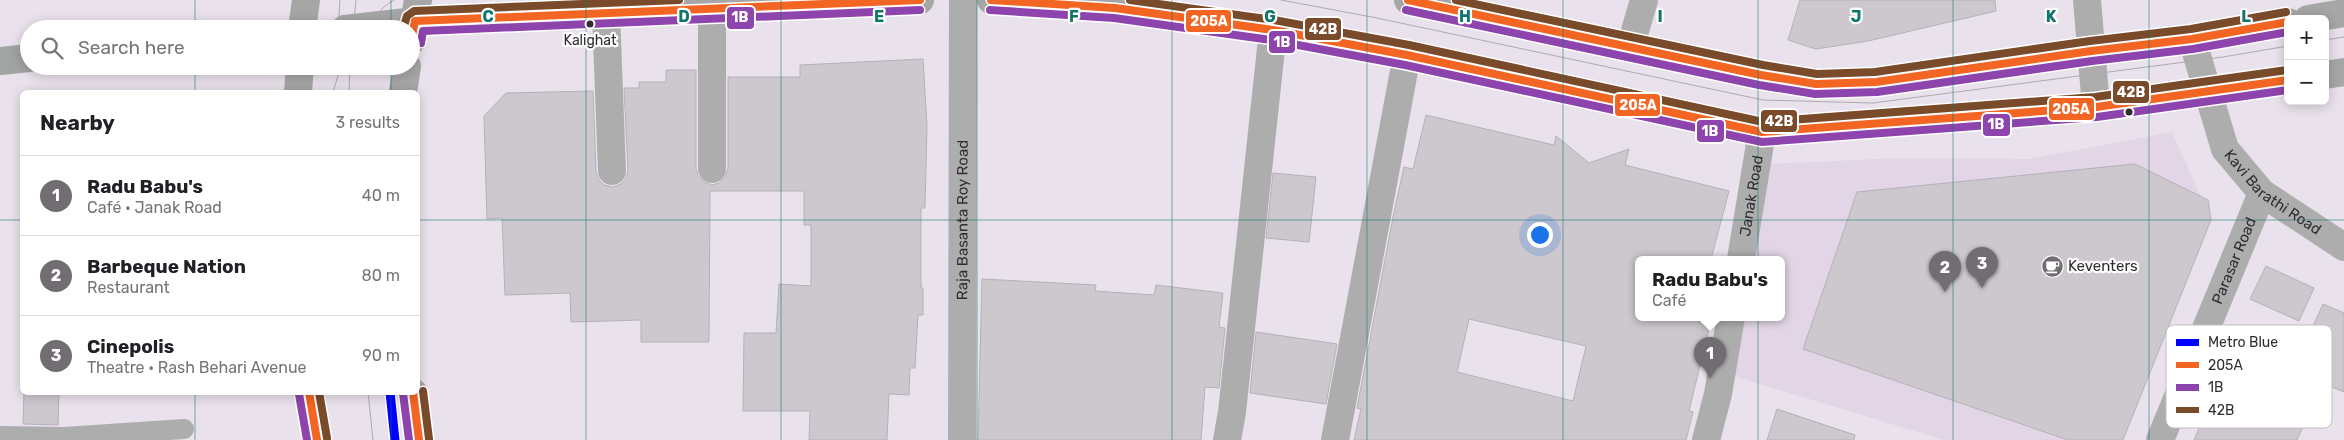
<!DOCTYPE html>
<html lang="en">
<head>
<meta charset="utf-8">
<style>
  :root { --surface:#fff; --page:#f2f2f2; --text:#202124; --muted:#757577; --line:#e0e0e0; --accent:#726c73 }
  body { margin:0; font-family:Rubik,sans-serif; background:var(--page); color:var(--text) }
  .controls { position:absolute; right:15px; top:15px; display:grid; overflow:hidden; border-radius:8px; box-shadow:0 2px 12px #0003 }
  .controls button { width:45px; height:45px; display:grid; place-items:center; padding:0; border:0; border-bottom:1px solid var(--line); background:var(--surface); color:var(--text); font:25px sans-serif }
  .you { position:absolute; left:1539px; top:234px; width:18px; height:18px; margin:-12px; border:4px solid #fff; border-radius:50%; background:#1a73e8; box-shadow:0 0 0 8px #1a73e833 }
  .badge { display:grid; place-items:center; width:32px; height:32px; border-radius:50%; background:var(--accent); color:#fff; font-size:16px; font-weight:700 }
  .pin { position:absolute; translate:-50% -41px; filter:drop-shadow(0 1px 2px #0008) }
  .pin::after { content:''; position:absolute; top:26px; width:18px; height:15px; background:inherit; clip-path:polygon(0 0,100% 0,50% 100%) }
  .popup { position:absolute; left:1635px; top:256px; width:150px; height:65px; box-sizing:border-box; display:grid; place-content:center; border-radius:8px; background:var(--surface); filter:drop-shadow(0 1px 4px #0005); font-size:16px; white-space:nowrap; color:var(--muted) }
  .popup b { font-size:19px; color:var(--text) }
  .popup::after { content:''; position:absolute; left:50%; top:100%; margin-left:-10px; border:10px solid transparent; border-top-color:var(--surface) }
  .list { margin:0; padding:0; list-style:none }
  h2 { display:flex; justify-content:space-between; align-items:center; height:65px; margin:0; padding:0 20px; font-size:21px }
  h2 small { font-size:16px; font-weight:400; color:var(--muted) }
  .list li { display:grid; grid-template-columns:32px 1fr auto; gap:15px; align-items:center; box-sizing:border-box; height:80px; padding:0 20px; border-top:1px solid var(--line) }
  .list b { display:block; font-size:19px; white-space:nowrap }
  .list p { margin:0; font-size:16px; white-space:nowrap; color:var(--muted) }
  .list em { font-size:16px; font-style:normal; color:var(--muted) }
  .icon { flex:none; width:28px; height:28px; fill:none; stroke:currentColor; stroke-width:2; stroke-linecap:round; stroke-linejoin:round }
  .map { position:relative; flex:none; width:2344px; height:440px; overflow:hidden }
  .search { position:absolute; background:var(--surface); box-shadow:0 2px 12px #0003; left:20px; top:20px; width:400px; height:55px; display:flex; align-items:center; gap:12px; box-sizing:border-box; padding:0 18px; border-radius:28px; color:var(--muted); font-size:19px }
  .panel { position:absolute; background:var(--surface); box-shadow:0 2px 12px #0003; left:20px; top:90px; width:400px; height:305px; border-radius:8px }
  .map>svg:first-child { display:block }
  .built { fill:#e2d5e5 }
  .building { fill:#cdc7ce; stroke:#b6b0b8; fill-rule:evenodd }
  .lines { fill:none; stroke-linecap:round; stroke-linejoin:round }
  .lane { stroke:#adadae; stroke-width:20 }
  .street { stroke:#adadae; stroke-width:28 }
  .secondary { stroke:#a2a3a3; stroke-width:28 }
  .primary { stroke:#a6a6a7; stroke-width:28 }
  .tram { stroke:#adabae; stroke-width:1 }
  .bus-1-casing { stroke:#fff; stroke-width:11 }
  .bus-2-casing { stroke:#fff; stroke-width:11 }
  .bus-3-casing { stroke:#fff; stroke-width:11 }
  .bus-1 { stroke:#f26522; stroke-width:8 }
  .bus-2 { stroke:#8e44ad; stroke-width:8 }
  .bus-3 { stroke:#7a4b2a; stroke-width:8 }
  .metro-1-casing { stroke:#fff; stroke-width:12 }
  .metro-1 { stroke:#00f; stroke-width:9 }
  .grid { fill:none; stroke:#0f766e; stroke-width:1; stroke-opacity:0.55 }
  .bus-dot { fill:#322d33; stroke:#fff; stroke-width:2 }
  .labels { text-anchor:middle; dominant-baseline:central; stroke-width:4.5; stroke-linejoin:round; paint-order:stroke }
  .bus-label { font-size:14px; fill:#322d33; stroke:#fff }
  .street-label { font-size:15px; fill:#322d33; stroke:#fff }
  .poi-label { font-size:15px; fill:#322d33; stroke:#fff; text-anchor:start }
  .key { fill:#fff; stroke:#c2c0c2; stroke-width:1 }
  .key-label { font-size:14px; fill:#322d33 }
  .grid-label { font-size:16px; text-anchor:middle; font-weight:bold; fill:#0f766e; stroke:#fff; stroke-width:4.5; stroke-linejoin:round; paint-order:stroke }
  .line-badge { stroke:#fff; stroke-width:2 }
  .badge-label { font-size:14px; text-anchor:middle; font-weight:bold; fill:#fff }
</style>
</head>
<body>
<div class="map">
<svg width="2344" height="440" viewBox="0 0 2344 440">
  <rect width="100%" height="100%" fill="#e9e1eb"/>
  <path class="built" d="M2172 132 2211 220 2147 337 2110 440H1944L1730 375 1739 317H1781V259H1749L1765 164 1901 158 2030 159Z"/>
  <path class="building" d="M1800 0H1995L1996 11 1868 41 1816 49 1788 40Z
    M923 59 927 126 925 208H921V288H923V315H918L915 368H910L909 395 889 394 887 440H809L810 411H743L744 333H776L779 284 811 286V225H804V191H710L709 342H641V320L571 322 570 293 505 295 502 218 487 219 484 116 506 93 593 91 596 172 599 180 604 185 613 187 621 184 626 178 628 171 624 88H639V82H666V70H696V169L698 176 704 182 712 185 719 183 725 177 728 169V77H800V65Z
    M1426 115 1554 145 1556 136 1589 163 1629 149 1625 165 1729 191 1711 259H1639V317H1682L1710 324 1689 411 1693 412 1686 440H1354L1361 409 1357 408 1394 212 1404 167 1413 169ZM1469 319 1586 346 1573 401 1457 372Z
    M2135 164 2208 200 2211 220 2123 440H2068L1803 349 1857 192Z
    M1273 173 1316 177 1309 242 1266 238Z
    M2266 266 2314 288 2299 321 2250 299Z
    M982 279 1096 285 1095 291 1154 295 1156 285 1223 293 1219 327 1225 328 1219 388 1205 387 1201 440H978Z
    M2323 304 2344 313V392L2324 384 2322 387H2321L2297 440H2194L2220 380 2277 406Z
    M1256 332 1337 344 1326 404 1250 393Z
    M24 392H59L58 425 23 424Z
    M1777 409 1855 435 1854 440H1767Z"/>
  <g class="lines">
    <path class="lane" d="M0 436 64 437 184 429"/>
    <g class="street">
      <path d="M2087 0 2096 107"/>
      <path d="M712 9V169"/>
      <path d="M606 13 612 171"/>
      <path id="s1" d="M2192 39 2225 149 2262 193 2344 247"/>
      <path d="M1630 48 1644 0"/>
      <path id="s2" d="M1741 259 1762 132"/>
      <path id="s3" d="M962 440 963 0"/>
      <path d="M1227 440 1232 412 1273 30"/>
      <path d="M1335 440 1407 55"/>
      <path d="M1706 440 1718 394 1731 317"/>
      <path id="s4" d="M2160 440 2262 193"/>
    </g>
    <path class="secondary" d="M0 61 29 58"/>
    <path class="primary" d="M991 0 1115 8 1273 30 1407 55 1762 132 2096 107 2288 80
      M1408 0 1761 75 1816 84 1876 82 2091 51 2192 39 2288 22
      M2308 19 2344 13
      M302 29 306 0
      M345 29 415 21 920 0
      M411 41 418 0
      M2325 75 2344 72
      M298 92 300 66
      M403 92 407 66
      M309 392 317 440
      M413 392 419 440"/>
    <path class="tram" d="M1281 0 1377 18 1763 100 1873 103 2223 57 2288 46
      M338 29 340 0
      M353 29 356 0
      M362 29 385 6 394 0
      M2325 40 2344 37
      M333 92 341 66
      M349 92 350 66
      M368 392 373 440"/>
    <defs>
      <path id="bus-1" d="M991 0 1115 8 1273 30 1407 55 1762 132 2096 107 2288 80
        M1408 0 1761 75 1816 84 1876 82 2091 51 2192 39 2288 22
        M411 40 415 21 920 0
        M309 392 317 440
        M413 392 419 440"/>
      <path id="bus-2" d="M990 10 1114 18 1271 40 1405 65 1762 142 2097 117 2288 90
        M1406 10 1759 85 1815 94 1877 92 2092 61 2193 49 2288 32
        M421 43 423 31 920 10
        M403 393 409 440
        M299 394 307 440"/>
      <path id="bus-3" d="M1130 0 1274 20 1409 45 1763 122 2095 97 2287 70
        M1456 0 1763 65 1817 74 1875 72 2090 41 2191 29 2286 12
        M403 29 407 16 414 11 679 0
        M423 391 429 439
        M319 392 327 438"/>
    </defs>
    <use href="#bus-1" class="bus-1-casing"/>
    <use href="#bus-2" class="bus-2-casing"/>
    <use href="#bus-3" class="bus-3-casing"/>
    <use href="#bus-1" class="bus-1"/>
    <use href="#bus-2" class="bus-2"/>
    <use href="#bus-3" class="bus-3"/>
    <defs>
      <path id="metro-1" d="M390 392 395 440"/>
    </defs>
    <use href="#metro-1" class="metro-1-casing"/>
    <use href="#metro-1" class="metro-1"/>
  </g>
  <path class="grid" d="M195 0V29M391 0V29M586 0V440M781 0V440M977 0V440M1172 0V440M1367 0V440M1563 0V440M1758 0V440M1953 0V440M2149 0V440M195 66V92M391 66V92M0 220H22M418 220H2344M195 392V440M391 392V440"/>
  <defs>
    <symbol id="cafe-disc" viewBox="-11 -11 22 22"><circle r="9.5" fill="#726c73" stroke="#fff"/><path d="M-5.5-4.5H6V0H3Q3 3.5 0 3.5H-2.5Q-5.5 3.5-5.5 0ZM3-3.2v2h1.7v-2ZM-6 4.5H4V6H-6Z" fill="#fff"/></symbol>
  </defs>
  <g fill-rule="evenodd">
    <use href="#cafe-disc" x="2040" y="254" width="25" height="25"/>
  </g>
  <g class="bus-dot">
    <circle cx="590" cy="24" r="4.5"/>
    <circle cx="2129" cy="112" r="4.5"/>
  </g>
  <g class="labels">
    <g class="bus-label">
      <text x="590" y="40">Kalighat</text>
    </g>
    <g class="street-label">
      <text stroke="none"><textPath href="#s1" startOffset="180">Kavi Barathi Road</textPath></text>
      <text stroke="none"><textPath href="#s2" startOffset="64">Janak Road</textPath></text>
      <text stroke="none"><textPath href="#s3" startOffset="220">Raja Basanta Roy Road</textPath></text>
      <text stroke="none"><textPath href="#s4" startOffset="194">Parasar Road</textPath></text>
    </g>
    <g class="poi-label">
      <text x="2068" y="266">Keventers</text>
    </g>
  </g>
  <rect x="2166" y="325" width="166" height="103" rx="8" class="key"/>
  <rect x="2176" y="339" width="23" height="7" fill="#00f"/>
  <rect x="2176" y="362" width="23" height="6" fill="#f26522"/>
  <rect x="2176" y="384" width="23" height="7" fill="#8e44ad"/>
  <rect x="2176" y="407" width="23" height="6" fill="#7a4b2a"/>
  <g class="key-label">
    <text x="2208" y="347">Metro Blue</text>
    <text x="2208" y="370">205A</text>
    <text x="2208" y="392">1B</text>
    <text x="2208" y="415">42B</text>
  </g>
  <g class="grid-label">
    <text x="488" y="22">C</text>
    <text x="684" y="22">D</text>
    <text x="879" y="22">E</text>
    <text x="1074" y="22">F</text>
    <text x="1270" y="22">G</text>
    <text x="1465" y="22">H</text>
    <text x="1660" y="22">I</text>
    <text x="1856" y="22">J</text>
    <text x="2051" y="22">K</text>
    <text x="2246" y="22">L</text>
  </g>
  <g class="line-badge">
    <rect x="726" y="6" width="29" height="24" rx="5" fill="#8e44ad"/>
    <rect x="1185" y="9" width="47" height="24" rx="5" fill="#f26522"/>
    <rect x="1304" y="17" width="38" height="24" rx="5" fill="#7a4b2a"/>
    <rect x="1268" y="30" width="28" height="24" rx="5" fill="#8e44ad"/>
    <rect x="2112" y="80" width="38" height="24" rx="5" fill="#7a4b2a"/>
    <rect x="1614" y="93" width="47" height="24" rx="5" fill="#f26522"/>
    <rect x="2048" y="97" width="47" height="24" rx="5" fill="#f26522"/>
    <rect x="1760" y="109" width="38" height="24" rx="5" fill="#7a4b2a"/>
    <rect x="1982" y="113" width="29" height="24" rx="5" fill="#8e44ad"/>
    <rect x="1696" y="119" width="29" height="24" rx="5" fill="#8e44ad"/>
  </g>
  <g class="badge-label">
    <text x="740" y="22">1B</text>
    <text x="1209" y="26">205A</text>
    <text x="1323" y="34">42B</text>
    <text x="1282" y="47">1B</text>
    <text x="2131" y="97">42B</text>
    <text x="1638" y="110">205A</text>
    <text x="2071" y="114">205A</text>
    <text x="1779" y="126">42B</text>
    <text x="1996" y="129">1B</text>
    <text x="1710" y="136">1B</text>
  </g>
</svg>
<div class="controls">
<button>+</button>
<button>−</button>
</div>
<div class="you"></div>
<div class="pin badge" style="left:1710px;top:378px">1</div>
<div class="popup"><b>Radu Babu's</b>Café</div>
<div class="pin badge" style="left:1945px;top:292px">2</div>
<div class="pin badge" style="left:1982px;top:288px">3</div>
<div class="search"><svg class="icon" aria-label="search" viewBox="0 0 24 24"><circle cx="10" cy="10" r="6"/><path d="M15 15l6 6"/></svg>Search here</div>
<section class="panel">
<h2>Nearby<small>3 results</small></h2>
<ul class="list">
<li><span class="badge">1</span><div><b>Radu Babu's</b><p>Café · Janak Road</p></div><em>40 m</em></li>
<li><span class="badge">2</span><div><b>Barbeque Nation</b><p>Restaurant</p></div><em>80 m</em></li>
<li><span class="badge">3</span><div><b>Cinepolis</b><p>Theatre · Rash Behari Avenue</p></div><em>90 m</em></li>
</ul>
</section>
</div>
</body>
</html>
